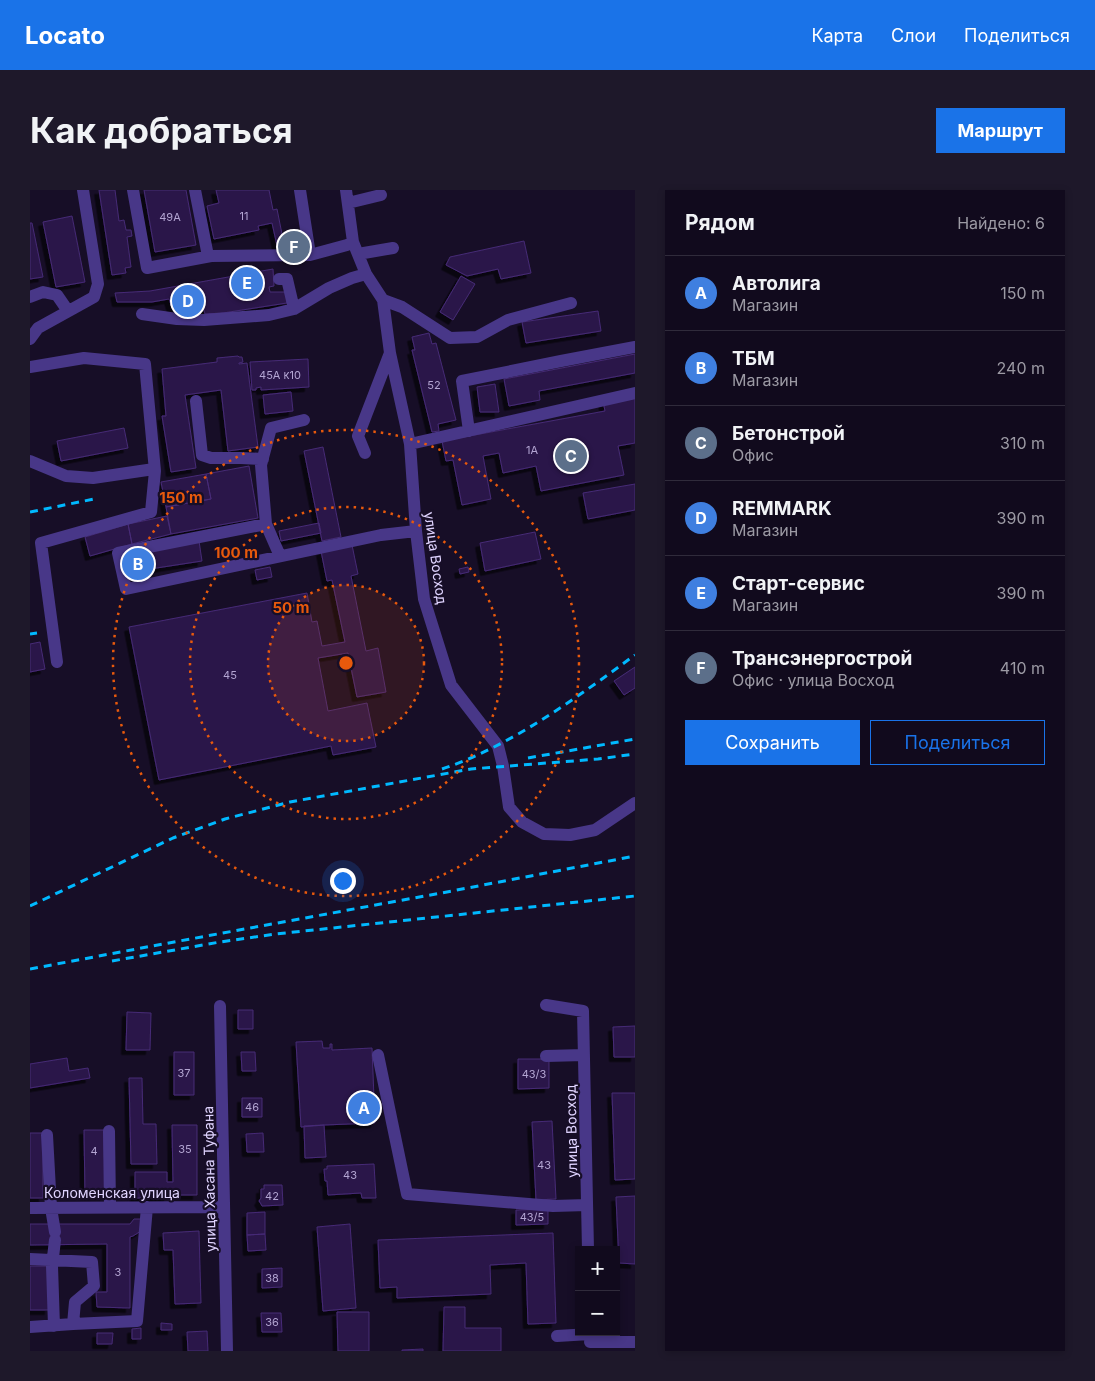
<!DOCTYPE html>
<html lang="ru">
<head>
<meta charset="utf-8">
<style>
  :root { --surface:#110a1d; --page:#1e182a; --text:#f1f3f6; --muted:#9c9aa4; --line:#302b3b; --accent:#1a73e8 }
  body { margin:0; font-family:Inter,sans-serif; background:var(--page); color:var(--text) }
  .controls { position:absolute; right:15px; bottom:15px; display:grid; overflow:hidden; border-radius:0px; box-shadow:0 2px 8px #0003 }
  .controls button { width:45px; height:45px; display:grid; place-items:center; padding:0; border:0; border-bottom:1px solid var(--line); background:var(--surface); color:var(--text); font:25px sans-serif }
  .you { position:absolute; left:312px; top:690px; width:18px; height:18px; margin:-12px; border:4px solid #fff; border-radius:50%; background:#1a73e8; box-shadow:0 0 0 8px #1a73e833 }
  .badge { display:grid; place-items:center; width:32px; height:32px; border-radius:50%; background:var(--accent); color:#fff; font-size:16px; font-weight:700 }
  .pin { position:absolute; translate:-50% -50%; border:2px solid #fff; box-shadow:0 1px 5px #0006 }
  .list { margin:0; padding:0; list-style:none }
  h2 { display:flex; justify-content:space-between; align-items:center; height:65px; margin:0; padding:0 20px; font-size:21px }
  h2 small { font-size:16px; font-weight:400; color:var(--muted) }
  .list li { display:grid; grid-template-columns:32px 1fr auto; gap:15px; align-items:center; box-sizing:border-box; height:75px; padding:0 20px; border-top:1px solid var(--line) }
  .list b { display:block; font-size:19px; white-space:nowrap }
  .list p { margin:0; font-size:16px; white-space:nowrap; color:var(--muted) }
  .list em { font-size:16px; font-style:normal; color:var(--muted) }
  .actions { display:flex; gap:10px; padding:15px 20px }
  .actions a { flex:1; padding:11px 0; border:1px solid var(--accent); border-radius:0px; text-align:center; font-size:18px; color:var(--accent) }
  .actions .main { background:var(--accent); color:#fff }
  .map { position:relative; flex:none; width:605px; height:1161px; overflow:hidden; border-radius:0px }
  header { display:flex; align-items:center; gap:30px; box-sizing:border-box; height:70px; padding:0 25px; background:var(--accent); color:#fff }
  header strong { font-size:24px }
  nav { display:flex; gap:28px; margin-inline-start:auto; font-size:18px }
  .intro { display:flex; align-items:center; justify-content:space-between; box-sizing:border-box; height:120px; padding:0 30px }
  h1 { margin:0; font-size:35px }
  .button { padding:12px 22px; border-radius:0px; background:var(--accent); color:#fff; font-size:18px; font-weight:700 }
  main { display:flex; gap:30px; padding:0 30px }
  aside { flex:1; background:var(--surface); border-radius:0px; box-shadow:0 2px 8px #0003 }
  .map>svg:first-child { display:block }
  .building { fill:#2b1949; stroke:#462a76; filter:url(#shadow) }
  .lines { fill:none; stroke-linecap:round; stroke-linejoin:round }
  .minor { stroke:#483788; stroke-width:12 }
  .rail { stroke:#00b9ff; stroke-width:3; stroke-dasharray:8 6; stroke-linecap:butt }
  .ring { fill:none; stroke:#e8590c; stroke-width:2.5; stroke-dasharray:2.5 5 }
  .labels { text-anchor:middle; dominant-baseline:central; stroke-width:4.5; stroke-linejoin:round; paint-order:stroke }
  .number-label { font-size:11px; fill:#b3a5d2 }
  .street-label { font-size:14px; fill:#e0d4ff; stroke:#170e27 }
  .centre { fill:#e8590c; stroke:#170e27; stroke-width:2.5 }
  .ring-label { font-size:15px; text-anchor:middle; font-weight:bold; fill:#e8590c; stroke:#170e27; stroke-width:4.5; stroke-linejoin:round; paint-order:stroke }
</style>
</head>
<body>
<header>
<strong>Locato</strong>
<nav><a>Карта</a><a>Слои</a><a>Поделиться</a></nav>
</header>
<div class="intro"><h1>Как добраться</h1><a class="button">Маршрут</a></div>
<main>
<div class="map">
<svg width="605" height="1161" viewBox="0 0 605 1161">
  <defs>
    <filter id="shadow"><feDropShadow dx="-4.5" dy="4.5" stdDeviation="0" flood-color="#0009"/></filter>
  </defs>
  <rect width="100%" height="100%" fill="#170e27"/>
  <path class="building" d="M69 0H85L89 31 94 30 96 40H101L102 46 97 47 101 77 95 78 96 83 82 85Z
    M114 0H156L166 55 125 62Z
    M186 0H239L243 20 247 19 255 59 248 60 242 33 228 36 229 40 184 49 177 16 189 13Z
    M42 26 55 92 26 97 13 32Z
    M0 33H2L13 87 0 89Z
    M268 49 270 60 262 61 261 50Z
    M494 51 501 83 471 89 468 79 437 86 416 75 420 67Z
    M243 79 244 96 239 97 240 102H256L257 113 193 123 175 124 173 117 167 118V113L142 118 139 109 122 112H87L85 103 120 101Z
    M431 86 445 94 423 130 410 122Z
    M568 121 571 141 496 153 492 132Z
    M399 143 402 154 406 153 426 230 408 234 409 241 402 242 382 160H385L382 147Z
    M605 164V183L509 201 510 210 479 216 474 189Z
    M208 166 209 167H212L213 172 209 173V174L217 173 228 257 198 261 191 200 155 205 166 278 141 282 132 226H136L132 179 187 172V168Z
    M278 169 279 197 231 200V197L226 198V200H222L220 172Z
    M465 194 469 222H450L447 197Z
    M261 202 263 221 235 224 233 205Z
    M605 205V253L588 256 594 285 511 301 506 276 473 283 469 263 453 266 461 309 432 315 423 270 416 271 412 251 575 221 573 211Z
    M94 238 98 258 31 271 27 251Z
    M293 257 311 347 292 351 274 261Z
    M219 276 228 328 141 344 136 317 181 309 176 284Z
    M176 284 181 309 136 317 131 292Z
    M605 294V320L558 329 553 303Z
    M137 326 141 344 102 354 98 334Z
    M289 333 291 343 251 351 249 341Z
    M98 334 102 354 60 366 55 347Z
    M505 342 511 369 455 381 450 353Z
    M169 351 172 371 107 381 108 387 98 389 95 365Z
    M322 355 328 384 321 386 336 461 348 458 356 502 327 507 318 463 288 468 298 521 337 513 346 557 303 565 301 556 129 590 99 437 277 403 282 432 287 431 292 456 315 452 302 390 297 391 291 361Z
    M240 377 242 387 227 390 225 380Z
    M438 377 439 382 430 384 429 379Z
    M10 452 15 479 0 482V454Z
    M605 477V498L594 505 584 491Z
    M208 820H223V839H208Z
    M97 822 121 823 120 860H96Z
    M605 836V867H584L583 837Z
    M292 851 293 858H300V854H302V860L342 858 345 933 294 935 271 937 266 852Z
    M144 862H164V905H144Z
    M211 862H225L226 881H212Z
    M37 868 39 881 58 878 60 888 0 898V874Z
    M488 869H519V898L488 899Z
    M99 888H112L113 934H126L127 974H101Z
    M582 903H605V989L585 990Z
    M212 908H232V927H212Z
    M522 931 526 1009 506 1010 502 932Z
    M142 935H167V1005H145L144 1002H138V1008H105V982H137V992H143Z
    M294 935 296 967 275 968 274 936Z
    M54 940H74L75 1005H55Z
    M0 943H13V1008H0Z
    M233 943 234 962H217L216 944Z
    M344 974 346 1008H332L331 1003 298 1005 297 991H295L294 979H297V976Z
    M234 995H252L253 1015 232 1016 231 1014 229 1011 231 1008V999H234Z
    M605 1006V1074L589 1073 586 1007Z
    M518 1019V1034L486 1035V1020Z
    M235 1022V1044L217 1045V1023Z
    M104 1029H112L111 1041 103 1046 100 1047V1118L67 1117 66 1102H77V1054L0 1055V1034H100Z
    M320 1034 326 1118 293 1121 287 1037Z
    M169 1041 171 1113 145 1114 143 1060H134L133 1043Z
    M523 1043 526 1133 498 1134 496 1073 460 1075 461 1104 367 1108V1097L350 1098 348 1050Z
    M235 1044 236 1060 218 1061 217 1045Z
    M0 1076H19V1120H0Z
    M252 1078V1097L232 1098V1079Z
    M414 1117H435V1138H471V1161H413Z
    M307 1122H339V1161H308Z
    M231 1123H251L252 1142H232Z
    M131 1133 142 1134V1140H131Z
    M111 1138V1149H102V1139Z
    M177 1141 178 1161H158L157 1142Z
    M67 1143H83L82 1154H67Z
    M393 1159V1161H372V1160Z"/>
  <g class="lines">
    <path class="minor" d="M103 0 117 78 181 66 280 65 317 55 323 52
      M165 0 178 66
      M270 0 280 65
      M316 0 323 52 336 84 353 110 360 163 380 254 386 341 394 409 421 495 468 556 473 576 479 617 492 632 514 644 540 645 565 640 605 613
      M318 13 351 5
      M328 64 363 58
      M249 89H257L264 119
      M0 107 13 102 27 105 38 121
      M353 110 372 117 420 148 447 147 478 130 541 113
      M112 124 147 129 174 130 239 125 264 119 299 98 322 88 336 84
      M0 149 8 138 64 107 68 94 53 0
      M0 177 54 168 115 174 125 281 121 322 11 353 27 472
      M166 211 172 265 181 268H211L233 269
      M439 241 432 191 531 171 605 157
      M380 254 605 203
      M335 263 328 246 360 163
      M0 271 36 286 63 288 124 279
      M236 334 88 363 96 399 351 345 386 341
      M250 366 236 334 231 275 241 238 274 230
      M516 815 553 821 558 1060
      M190 816 197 1161
      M348 865 377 1004 523 1016 557 1015
      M516 866 554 865
      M79 941 80 1017
      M17 945 21 1018 25 1042
      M0 1018 194 1017
      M0 1069 62 1072 64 1096 45 1112 43 1134 0 1137
      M43 1134 107 1131 117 1017
      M24 1136 22 1076 25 1050
      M527 1146 560 1144
      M560 1152H605"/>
    <path class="rail" d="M0 322 64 309
      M0 444 7 443
      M498 568 605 549
      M412 579C481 556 546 508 605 465
      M0 716 143 648 195 629 260 612 441 579 568 569 605 564
      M82 771 190 752 246 744 605 706
      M0 779 133 754 422 701 605 666"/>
  </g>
  <circle cx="316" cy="473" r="78" fill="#e8590c" fill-opacity=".12"/>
  <g class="ring">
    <circle cx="316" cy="473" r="78"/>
    <circle cx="316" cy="473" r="156"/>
    <circle cx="316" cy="473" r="233"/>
  </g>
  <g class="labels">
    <g class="number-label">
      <text x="214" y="26">11</text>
      <text x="140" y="27">49А</text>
      <text x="250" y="185">45А к10</text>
      <text x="404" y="195">52</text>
      <text x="502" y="260">1А</text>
      <text x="200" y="485">45</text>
      <text x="154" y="883">37</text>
      <text x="504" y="884">43/3</text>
      <text x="222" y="917">46</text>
      <text x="155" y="959">35</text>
      <text x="64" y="961">4</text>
      <text x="514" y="975">43</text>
      <text x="320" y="985">43</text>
      <text x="242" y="1006">42</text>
      <text x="502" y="1027">43/5</text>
      <text x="88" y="1082">3</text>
      <text x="242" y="1088">38</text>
      <text x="242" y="1132">36</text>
    </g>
    <g class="street-label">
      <text transform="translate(406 368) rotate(82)">улица Восход</text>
      <text transform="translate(541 941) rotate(-91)">улица Восход</text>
      <text transform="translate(179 989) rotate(-91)">улица Хасана Туфана</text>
      <text x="82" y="1002">Коломенская улица</text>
    </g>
  </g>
  <circle cx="316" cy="473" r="8" class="centre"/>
  <g class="ring-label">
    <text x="151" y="313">150 m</text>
    <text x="206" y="368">100 m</text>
    <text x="261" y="423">50 m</text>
  </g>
</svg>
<div class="controls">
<button>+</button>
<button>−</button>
</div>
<div class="you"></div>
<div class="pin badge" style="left:334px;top:918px;background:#3f7fe0">A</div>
<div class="pin badge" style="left:108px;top:374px;background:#3f7fe0">B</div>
<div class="pin badge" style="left:541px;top:266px;background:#5c6f8a">C</div>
<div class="pin badge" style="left:158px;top:111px;background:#3f7fe0">D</div>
<div class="pin badge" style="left:217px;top:93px;background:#3f7fe0">E</div>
<div class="pin badge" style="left:264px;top:57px;background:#5c6f8a">F</div>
</div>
<aside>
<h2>Рядом<small>Найдено: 6</small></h2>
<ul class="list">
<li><span class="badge" style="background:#3f7fe0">A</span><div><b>Автолига</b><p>Магазин</p></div><em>150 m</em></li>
<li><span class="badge" style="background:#3f7fe0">B</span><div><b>ТБМ</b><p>Магазин</p></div><em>240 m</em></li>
<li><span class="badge" style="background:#5c6f8a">C</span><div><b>Бетонстрой</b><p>Офис</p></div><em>310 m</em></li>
<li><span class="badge" style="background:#3f7fe0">D</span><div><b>REMMARK</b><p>Магазин</p></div><em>390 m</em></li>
<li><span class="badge" style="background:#3f7fe0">E</span><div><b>Старт-сервис</b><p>Магазин</p></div><em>390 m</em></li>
<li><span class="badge" style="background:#5c6f8a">F</span><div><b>Трансэнергострой</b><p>Офис · улица Восход</p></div><em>410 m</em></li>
</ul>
<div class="actions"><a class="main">Сохранить</a><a>Поделиться</a></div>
</aside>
</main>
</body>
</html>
